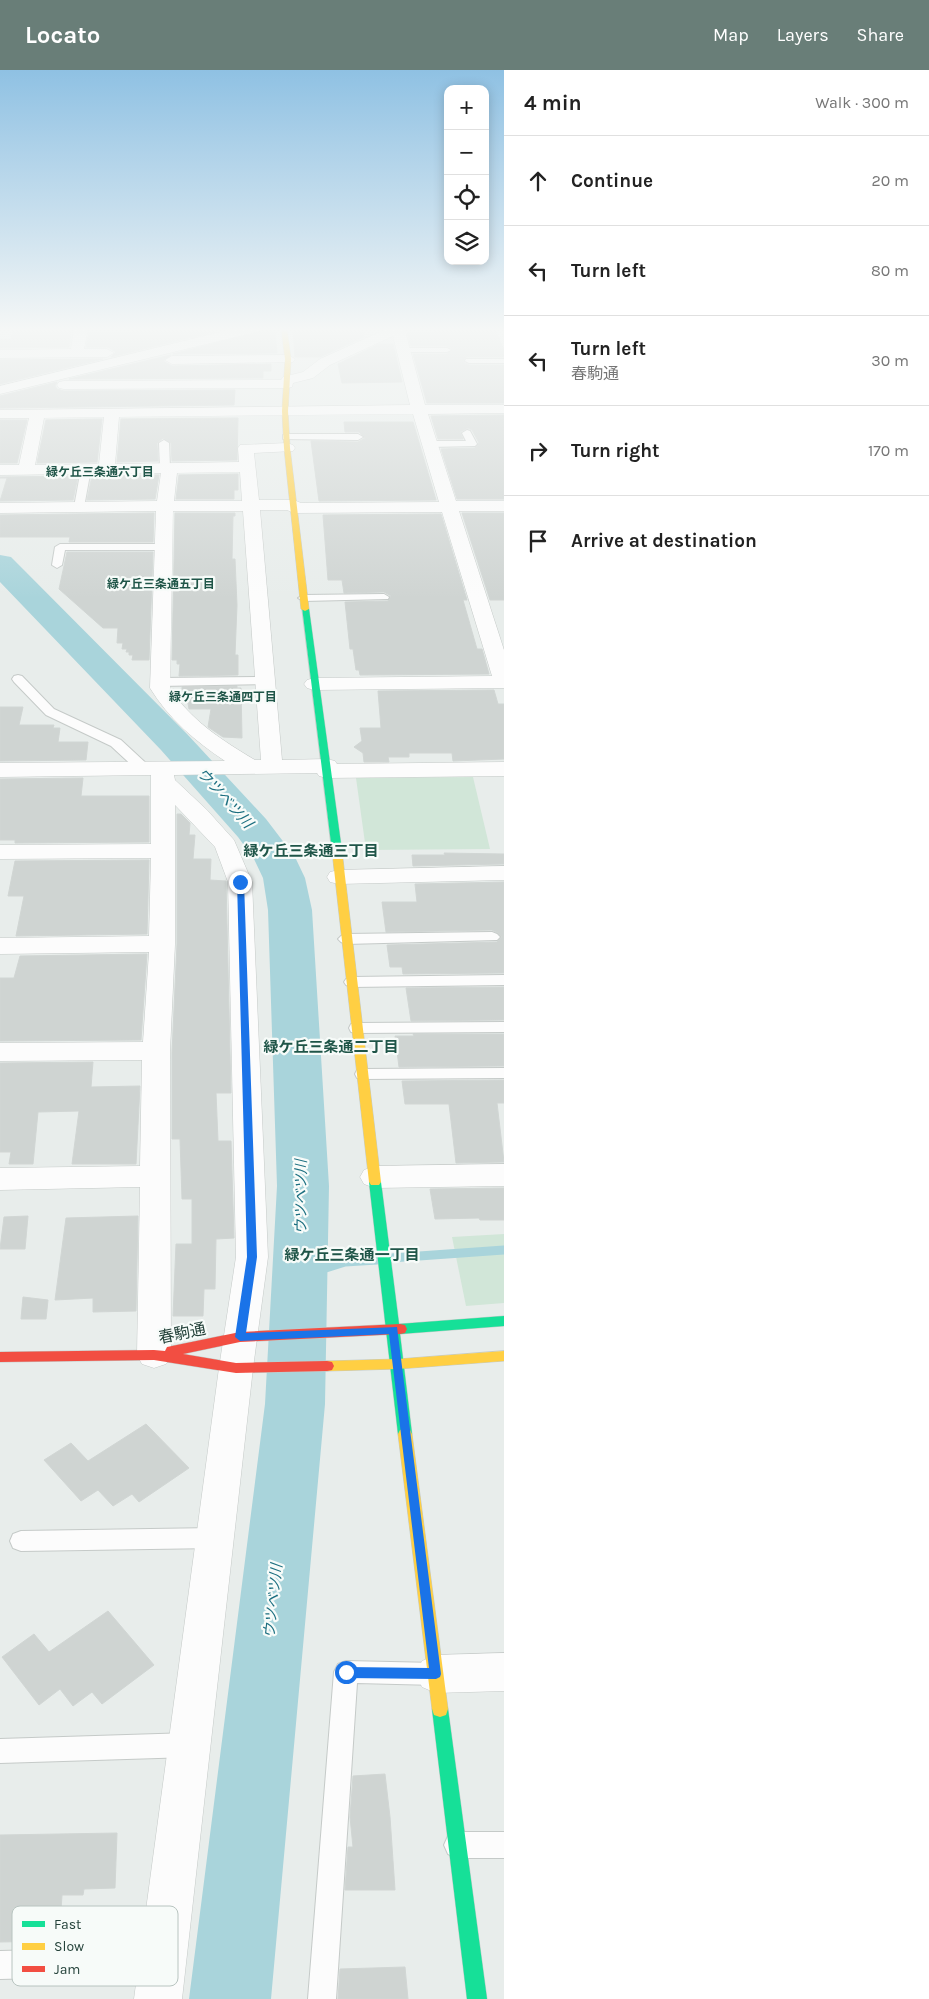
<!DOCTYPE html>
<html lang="en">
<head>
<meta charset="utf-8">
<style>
  :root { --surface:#fff; --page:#f2f2f2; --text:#222; --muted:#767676; --line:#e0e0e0; --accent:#697e78 }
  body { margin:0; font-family:Karla,"Noto Sans JP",sans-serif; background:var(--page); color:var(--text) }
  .controls { position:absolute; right:15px; top:15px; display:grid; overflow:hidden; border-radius:10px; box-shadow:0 2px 12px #0003 }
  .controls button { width:45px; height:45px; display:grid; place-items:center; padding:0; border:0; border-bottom:1px solid var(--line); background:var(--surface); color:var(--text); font:25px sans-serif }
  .stop { position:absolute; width:15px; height:15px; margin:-11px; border:4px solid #1a73e8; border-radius:50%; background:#fff }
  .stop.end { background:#1a73e8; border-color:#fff; box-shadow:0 1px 5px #0008 }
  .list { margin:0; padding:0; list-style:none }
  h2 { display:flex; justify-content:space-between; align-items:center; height:65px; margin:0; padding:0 20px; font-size:21px }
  h2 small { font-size:16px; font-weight:400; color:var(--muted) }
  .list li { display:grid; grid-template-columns:32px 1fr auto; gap:15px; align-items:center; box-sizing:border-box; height:90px; padding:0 20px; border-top:1px solid var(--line) }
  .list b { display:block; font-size:19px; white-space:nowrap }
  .list p { margin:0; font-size:16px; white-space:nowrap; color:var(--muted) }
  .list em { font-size:16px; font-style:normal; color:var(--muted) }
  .icon { flex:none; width:28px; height:28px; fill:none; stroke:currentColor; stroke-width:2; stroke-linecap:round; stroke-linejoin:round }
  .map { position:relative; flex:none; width:504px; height:1929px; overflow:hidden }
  header { display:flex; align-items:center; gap:30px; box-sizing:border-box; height:70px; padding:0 25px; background:var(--accent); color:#fff }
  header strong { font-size:24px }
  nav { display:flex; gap:28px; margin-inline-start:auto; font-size:18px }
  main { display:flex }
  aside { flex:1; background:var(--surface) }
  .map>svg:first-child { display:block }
  .green { fill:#d1e6d8 }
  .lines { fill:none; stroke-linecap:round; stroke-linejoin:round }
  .stream { stroke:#a9d4db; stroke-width:9 }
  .river { fill:#a9d4db; fill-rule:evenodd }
  .building { fill:#cfd4d2; stroke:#d1d6d4 }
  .lane-casing { stroke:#c5cac8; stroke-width:2 }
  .street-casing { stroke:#c5cac8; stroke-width:1 }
  .fast-casing { stroke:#c3cbc8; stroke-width:1 }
  .slow-casing { stroke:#c3cbc8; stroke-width:1 }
  .jam-casing { stroke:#c3cbc8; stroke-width:1 }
  .lane { fill:#fcfcfc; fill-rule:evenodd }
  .street { fill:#fcfcfc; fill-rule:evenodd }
  .fast { fill:#16e098; fill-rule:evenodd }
  .slow { fill:#ffcf43; fill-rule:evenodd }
  .jam { fill:#f24e42; fill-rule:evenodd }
  .route { fill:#1a73e8 }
  .labels { text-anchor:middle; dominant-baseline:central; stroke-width:4.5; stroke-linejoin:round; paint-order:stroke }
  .far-neighbourhood-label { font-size:12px; font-weight:bold; fill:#1f5548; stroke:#f7fbf9 }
  .water-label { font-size:15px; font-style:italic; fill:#1c6f80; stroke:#f7fbf9 }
  .neighbourhood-label { font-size:15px; font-weight:bold; fill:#1f5548; stroke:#f7fbf9 }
  .near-street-label { font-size:16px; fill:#24423a; stroke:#f7fbf9 }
  .key { fill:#f7fbf9; stroke:#b8c4c0; stroke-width:1 }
  .key-label { font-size:14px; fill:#24423a }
</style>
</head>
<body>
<header>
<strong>Locato</strong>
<nav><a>Map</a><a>Layers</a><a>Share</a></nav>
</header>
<main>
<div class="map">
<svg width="504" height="1929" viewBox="0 0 504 1929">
  <rect width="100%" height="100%" fill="#e8edeb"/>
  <path class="green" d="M473 707 490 779 366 780 356 708Z
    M504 1164V1233L466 1236 452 1167Z"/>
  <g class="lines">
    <path class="stream" d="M391 1188 504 1180
      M300 1206 345 1192 377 1190"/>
    <path class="river" d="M0 485 11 487 187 664 266 749 295 787 305 808 312 840 329 1116 325 1334 271 1929H189L265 1334 277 1116 268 840 263 808 254 789 238 767 161 680 0 512Z"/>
  </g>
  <path class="building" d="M14 258H71L69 277 0 278V269H11Z
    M131 258H218L221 260 111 287 116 282 108 277H86L89 262H131Z
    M432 258 495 259 504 280V287H466L463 292 469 295H504V333H427L413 284H447L453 279 447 276H411L407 263 433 262Z
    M338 260H363L364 267 320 287H295L293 261Z
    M262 261H275L277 283 173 284Z
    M379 274H393L402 312 342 313 338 294Z
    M171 285 163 291 172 296 271 294V301H263V308L69 309Z
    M103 289 0 314V290Z
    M57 312 55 316 57 319 64 321 235 320 234 335 0 338V326Z
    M504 345V429H457L441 379 475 378 479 373 472 360 468 358 460 362 463 369H438L431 346Z
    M238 348 237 390 172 391 171 373 163 368 157 373 158 391 117 392 121 349Z
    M102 349 97 392 37 393 46 350Z
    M0 350H27L17 393H0Z
    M344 352H413L436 430 319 431 311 371 358 372 365 368 359 362H345Z
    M238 404V420H234V429H176L179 405Z
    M159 405 155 429 87 430 92 406Z
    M78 406 73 430 0 431 7 408H0V407Z
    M154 443 153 472H69L70 467H0V445Z
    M175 443H235V446H233L232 489H235L237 535 235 585H238V605L179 606 180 594H177V590H172Z
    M462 443H504V530H490Z
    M441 444 467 530H463L477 579H482L489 604 360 605 359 600H356L353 579H350L345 532 388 531 391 526 384 522 344 523 342 510H328L323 445Z
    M67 482H153L149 590H132L133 585H129V582H126L127 579H122L123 573H117L118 558H103L59 519Z
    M237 616V618H241L242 668 223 667 208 657 211 639H189L188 633 182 631V617Z
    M494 620 498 634H504V689L453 691 452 683H409V687H388L389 692H364L363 683 354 677 362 671 360 658H381L378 621Z
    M0 637H23L19 655H54L53 658H60L58 672H88L86 690 0 691Z
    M83 708 81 726H149V772L15 773V770H0V709Z
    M177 744H181L190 753 189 765H195L193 789H211L210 810 226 811 231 1023H216L218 1071H231L234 1168 216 1169 215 1219H204L203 1246H173L176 1174H192V1129H182L180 1069H172V983L177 874Z
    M444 783 504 784V794L413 796 412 785H445Z
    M149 790 147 864 16 866 24 826H8L15 791Z
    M504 812V903L403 904 402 897H390L387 875 497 872 502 867 498 863 492 860 386 862 382 832H417L415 814Z
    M147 884 141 970 0 971V908H14L20 886Z
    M504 917V950L411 951 406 918Z
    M413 964H504V996L399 997 395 966H414Z
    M93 992 91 1017 140 1016 136 1094H72L79 1041 38 1042 33 1094H9L11 1082H0V993Z
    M504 1010V1033H497L504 1092 456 1093 449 1034H405L402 1011Z
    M504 1118V1150H480L479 1148 435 1149 430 1119Z
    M28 1146 25 1179H0L4 1147Z
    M138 1146 136 1241 93 1242V1228L55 1230 66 1148Z
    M23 1227 48 1230 46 1249H21Z
    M146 1354 189 1398 139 1432 132 1424 113 1436 98 1420 81 1431 44 1390 71 1373 88 1391Z
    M108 1541 154 1595 102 1634 92 1622 73 1636 60 1619 39 1635 2 1587 34 1564 49 1582Z
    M385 1704 390 1747 395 1820H345L348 1777H353L350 1747 353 1706Z
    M117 1763 115 1818 84 1819 83 1825H62L59 1871 0 1872V1765Z
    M405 1897 408 1929H338L340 1899Z"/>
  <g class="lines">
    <defs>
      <path id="lane" d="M400 278H447L451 280 447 282H400Z
        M466 289H504V293H469L465 291Z
        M467 360 470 361 477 374 475 376 430 377 425 374 430 371H466L462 363Z
        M286 364H358L363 367 358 370 283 369V365Z
        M164 370 169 373 170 398 165 401 160 398 159 373Z
        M86 396 91 399 84 437 79 440 74 437 81 399Z
        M60 474H164L169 477 164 480H65L62 495 57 498 52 495 55 477Z
        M384 524 389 527 388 529 304 531 298 528 304 525Z
        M18 605 22 606 54 639 121 670 148 695 150 698 148 701H138L111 676 46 645 14 612 12 609 14 606Z
        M265 607 269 608 271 611 269 614 160 616 154 612 160 608Z
        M492 862 497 864 500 867 497 870 346 874 341 872 338 869 341 866 346 864Z
        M504 905V915L352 917 346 915 344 912 346 909 352 907Z
        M504 952V962L357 963 351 962 349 958 351 954 357 953Z
        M504 998V1008L363 1009 357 1008 355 1004 357 1000 363 999Z
        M215 1458 223 1461 226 1468 223 1475 215 1478 21 1481 13 1478 10 1471 13 1464 21 1461Z
        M346 1591 436 1593 444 1596 448 1604 444 1612 436 1615 357 1613 336 1929H308L334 1602 338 1594Z
        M190 1663 199 1667 202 1675 199 1683 190 1687 0 1693V1669Z
        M457 1762H504V1788H457L448 1784 444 1775 448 1766Z
        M160 1877 170 1881 174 1891 170 1901 160 1905 0 1909V1881Z"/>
      <path id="street" d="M74 258H88L84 279H107L114 283 107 287 0 288V280L71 279Z
        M237 258H261L260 261 0 324V316Z
        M389 258H407L405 261 425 335H504V343L428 344 456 431H504V441H459L504 580V618L314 620 307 618 304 614 307 610 314 608 492 606 442 442 294 443 287 440H260L282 690 327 689 335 691 337 694 504 692V706L327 708 319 706 317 703 174 705 175 710 207 740 234 770 252 812 268 1187 253 1298 182 1929H134L219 1298 236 1187 228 812 215 777 175 735V874L170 981 171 1285 166 1294 154 1298 142 1294 137 1285 140 1117 0 1120V1098L140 1096 142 990 0 991V973L143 972 149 882 0 884V868L149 866 151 788 0 789V775L151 774V705L0 707V693L225 691C195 671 169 649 150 618L156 441 0 443V433L157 431 161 403 0 405V395H19L29 348H0V340L410 335 393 266 330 295 313 308 293 313 292 317 287 318 64 319 59 318 57 315 59 312 64 311 281 310 283 307 303 302 320 289ZM413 344 439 432 301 433 294 430H259L254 383 293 381 295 378 293 375 287 373 240 375 238 378 239 392 115 394 119 347ZM104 347 99 394 35 395 44 348ZM240 402 242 431H174L177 403ZM173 441H243L261 690H255C223 671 190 650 170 618Z
        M288 285 295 289 293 292 172 294 165 290 172 286Z
        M504 796V810L339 814 330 812 327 807 330 802 339 800Z
        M504 1094V1116L375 1118 364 1114 360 1107 364 1100 375 1096Z
        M504 1583V1621L436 1623 422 1617 416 1604 422 1591 436 1585Z"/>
      <path id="fast" d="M302 537 309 539 342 781 337 784 332 781Z
        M375 1108 379 1109 381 1112 399 1254 504 1246V1256L400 1264 412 1364 410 1368 405 1370 400 1368 398 1364 369 1112 371 1109Z
        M440 1631 446 1633 448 1639 487 1929H467L432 1639 434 1633Z"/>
      <path id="slow" d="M281 258H287L291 289 288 341 290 378 309 539 305 541 301 539 284 378 282 341 285 289Z
        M337 778 342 781 381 1112 379 1115H371L369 1112 332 781Z
        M504 1281V1291L398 1299 327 1301 322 1300 320 1296 322 1292 327 1291 398 1289Z
        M405 1358 410 1360 412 1364 448 1639 446 1645 440 1647 434 1645 432 1639 398 1364 400 1360Z"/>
      <path id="jam" d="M400 1254 405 1255 407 1259 405 1263 400 1264 240 1272 183 1284 236 1293 327 1291 332 1292 334 1296 332 1300 327 1301 236 1303 154 1290 0 1292V1282L154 1280 165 1281 167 1277 172 1276 240 1262Z"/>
    </defs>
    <use href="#lane" class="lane-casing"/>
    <use href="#street" class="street-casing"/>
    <use href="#fast" class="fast-casing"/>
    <use href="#slow" class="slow-casing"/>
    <use href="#jam" class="jam-casing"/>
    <use href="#lane" class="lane"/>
    <use href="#street" class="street"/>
    <use href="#fast" class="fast"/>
    <use href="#slow" class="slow"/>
    <use href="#jam" class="jam"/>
  </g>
  <linearGradient id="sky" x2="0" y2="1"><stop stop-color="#8fc1e3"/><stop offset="0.49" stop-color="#f5f7f6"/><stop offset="1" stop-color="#f5f7f6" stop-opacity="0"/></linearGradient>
  <rect width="504" height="529" fill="url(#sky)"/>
  <path class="route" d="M240 809 244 812 257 1187 246 1263 397 1257 441 1604 440 1607 436 1609 346 1608 342 1606 340 1602 342 1599 346 1597 429 1598 389 1264 240 1271 235 1267 247 1187 237 812Z"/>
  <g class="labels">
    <g class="far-neighbourhood-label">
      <text x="100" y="402">緑ケ丘三条通六丁目</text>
      <text x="161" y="514">緑ケ丘三条通五丁目</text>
      <text x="223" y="627">緑ケ丘三条通四丁目</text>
    </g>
    <g class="water-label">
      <text transform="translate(225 728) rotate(48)">ウツベツ川</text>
      <text transform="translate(301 1127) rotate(-90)">ウツベツ川</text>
      <text transform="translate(273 1531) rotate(-84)">ウツベツ川</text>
    </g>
    <g class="neighbourhood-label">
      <text x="311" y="781">緑ケ丘三条通三丁目</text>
      <text x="331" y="977">緑ケ丘三条通二丁目</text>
      <text x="352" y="1185">緑ケ丘三条通一丁目</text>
    </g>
    <g class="near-street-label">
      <text transform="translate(182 1263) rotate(-12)">春駒通</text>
    </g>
  </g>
  <rect x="12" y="1836" width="166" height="80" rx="8" class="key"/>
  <rect x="22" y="1851" width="23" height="6" fill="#16e098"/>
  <rect x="22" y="1873" width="23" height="7" fill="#ffcf43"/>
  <rect x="22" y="1896" width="23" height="6" fill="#f24e42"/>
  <g class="key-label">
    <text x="54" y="1859">Fast</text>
    <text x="54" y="1881">Slow</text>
    <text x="54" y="1904">Jam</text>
  </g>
</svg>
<div class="controls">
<button>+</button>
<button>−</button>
<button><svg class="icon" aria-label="locate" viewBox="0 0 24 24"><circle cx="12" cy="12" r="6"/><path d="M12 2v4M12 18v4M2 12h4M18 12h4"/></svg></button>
<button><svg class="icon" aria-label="layers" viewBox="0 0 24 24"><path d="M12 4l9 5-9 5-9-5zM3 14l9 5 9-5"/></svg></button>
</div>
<div class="stop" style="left:346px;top:1602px"></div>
<div class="stop end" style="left:240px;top:812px"></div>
</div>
<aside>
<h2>4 min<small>Walk · 300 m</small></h2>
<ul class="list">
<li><svg class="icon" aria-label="ahead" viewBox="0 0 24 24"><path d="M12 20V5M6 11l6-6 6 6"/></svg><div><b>Continue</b></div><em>20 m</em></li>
<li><svg class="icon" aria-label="left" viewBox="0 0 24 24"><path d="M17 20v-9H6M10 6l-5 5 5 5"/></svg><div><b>Turn left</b></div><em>80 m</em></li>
<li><svg class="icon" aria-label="left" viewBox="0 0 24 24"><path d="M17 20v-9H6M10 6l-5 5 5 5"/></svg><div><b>Turn left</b><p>春駒通</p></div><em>30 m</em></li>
<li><svg class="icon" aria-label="right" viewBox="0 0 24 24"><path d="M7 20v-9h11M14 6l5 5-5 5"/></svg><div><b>Turn right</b></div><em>170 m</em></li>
<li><svg class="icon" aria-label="arrive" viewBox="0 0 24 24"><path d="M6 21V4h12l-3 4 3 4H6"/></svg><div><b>Arrive at destination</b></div></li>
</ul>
</aside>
</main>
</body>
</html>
